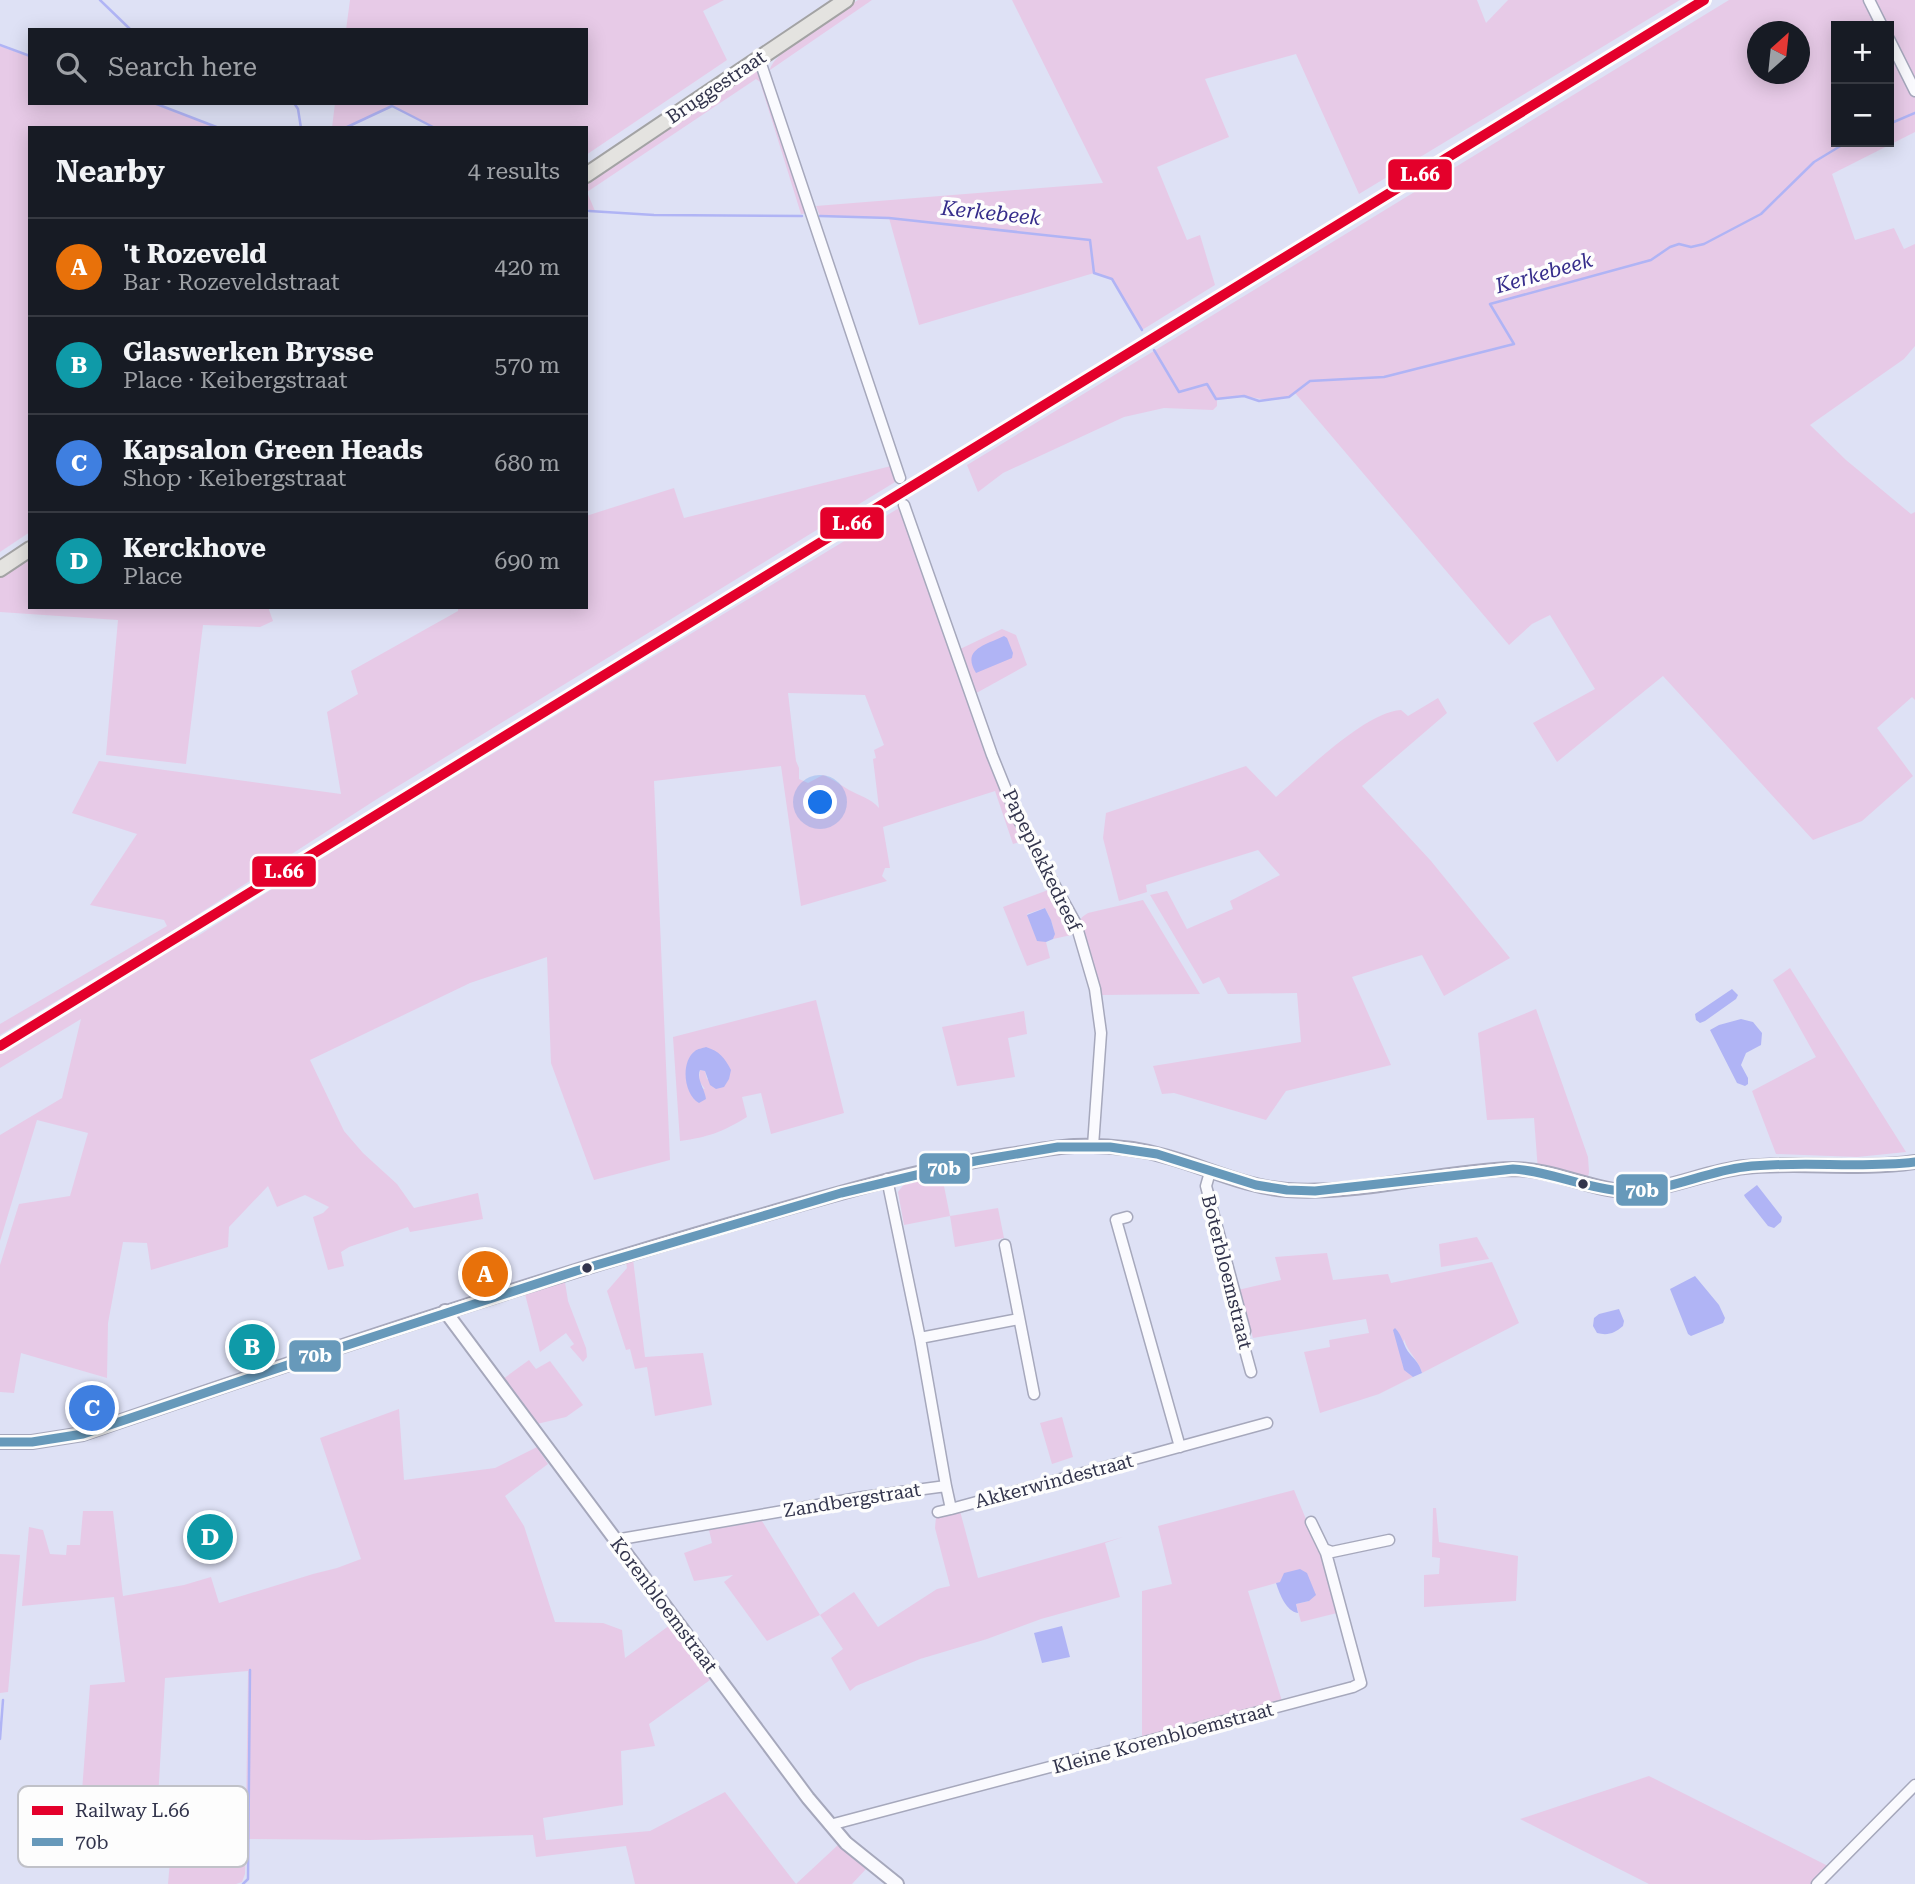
<!DOCTYPE html>
<html lang="en">
<head>
<meta charset="utf-8">
<style>
  :root { --surface:#171b24; --page:#20242c; --text:#f1f3f6; --muted:#9ea1a6; --line:#363941; --accent:#0f766e }
  body { margin:0; font-family:"Roboto Serif",serif; background:var(--page); color:var(--text) }
  .controls { position:absolute; right:21px; top:21px; display:grid; overflow:hidden; border-radius:0px; box-shadow:0 4px 18px #0003 }
  .controls button { width:63px; height:63px; display:grid; place-items:center; padding:0; border:0; border-bottom:2px solid var(--line); background:var(--surface); color:var(--text); font:35px sans-serif }
  .compass { position:absolute; left:1747px; top:21px; width:63px; height:63px; border-radius:50%; background:var(--surface); box-shadow:0 4px 18px #0003; rotate:27deg }
  .you { position:absolute; left:821px; top:803px; width:24px; height:24px; margin:-18px; border:5px solid #fff; border-radius:50%; background:#1a73e8; box-shadow:0 0 0 10px #1a73e833 }
  .badge { display:grid; place-items:center; width:46px; height:46px; border-radius:50%; background:var(--accent); color:#fff; font-size:23px; font-weight:700 }
  .pin { position:absolute; translate:-50% -50%; border:4px solid #fff; box-shadow:0 2px 7px #0006 }
  .list { margin:0; padding:0; list-style:none }
  h2 { display:flex; justify-content:space-between; align-items:center; height:91px; margin:0; padding:0 28px; font-size:30px }
  h2 small { font-size:23px; font-weight:400; color:var(--muted) }
  .list li { display:grid; grid-template-columns:46px 1fr auto; gap:21px; align-items:center; box-sizing:border-box; height:98px; padding:0 28px; border-top:2px solid var(--line) }
  .list b { display:block; font-size:26px; white-space:nowrap }
  .list p { margin:0; font-size:23px; white-space:nowrap; color:var(--muted) }
  .list em { font-size:23px; font-style:normal; color:var(--muted) }
  .icon { flex:none; width:38px; height:38px; fill:none; stroke:currentColor; stroke-width:2; stroke-linecap:round; stroke-linejoin:round }
  .map { position:relative; flex:none; width:1915px; height:1884px; overflow:hidden }
  .search { position:absolute; background:var(--surface); box-shadow:0 4px 18px #0003; left:28px; top:28px; width:560px; height:77px; display:flex; align-items:center; gap:18px; box-sizing:border-box; padding:0 24px; border-radius:0px; color:var(--muted); font-size:26px }
  .panel { position:absolute; background:var(--surface); box-shadow:0 4px 18px #0003; left:28px; top:126px; width:560px; height:483px; border-radius:0px }
  .map>svg:first-child { display:block }
  .green { fill:#e7cae7; fill-rule:evenodd }
  .water { fill:#b0b4f5 }
  .lines { fill:none; stroke-linecap:round; stroke-linejoin:round }
  .stream { stroke:#b0b4f5; stroke-width:2.5 }
  .minor-casing { stroke:#a6a8bc; stroke-width:13 }
  .tertiary-casing { stroke:#a6a8bc; stroke-width:16 }
  .primary-casing { stroke:#a3a3a4; stroke-width:18 }
  .minor { stroke:#fafafe; stroke-width:10 }
  .tertiary { stroke:#fafafe; stroke-width:12 }
  .primary { stroke:#e4e3e0; stroke-width:14 }
  .bus-1-casing { stroke:#fdfdfd; stroke-width:14 }
  .bus-1 { stroke:#6799ba; stroke-width:9 }
  .rail-1-casing { stroke:#fdfdfd; stroke-width:16 }
  .rail-1 { stroke:#e4002b; stroke-width:10 }
  .bus-dot { fill:#32344c; stroke:#fdfdfd; stroke-width:2.5 }
  .labels { text-anchor:middle; dominant-baseline:central; stroke-width:7; stroke-linejoin:round; paint-order:stroke }
  .street-label { font-size:19px; fill:#32344c; stroke:#fdfdfd }
  .water-label { font-size:21px; font-style:italic; fill:#362d8b; stroke:#fdfdfd }
  .key { fill:#fdfdfd; stroke:#c0c1c8; stroke-width:2 }
  .key-label { font-size:19px; fill:#32344c }
  .line-badge { stroke:#fdfdfd; stroke-width:2.5 }
  .badge-label { font-size:19px; text-anchor:middle; font-weight:bold; fill:#fff }
</style>
</head>
<body>
<div class="map">
<svg width="1915" height="1884" viewBox="0 0 1915 1884">
  <rect width="100%" height="100%" fill="#dee1f5"/>
  <path class="green" d="M350 0H724L703 11 727 60 586 155V128H435L392 107 345 128H332L335 103H586V30H346Z
    M858 0H872L770 70C774 50 840 12 858 0Z
    M1012 0H1477L1486 23 1508 0H1680L1359 194 1296 54 1205 79 1229 137 1157 167 1187 240 1200 235 1215 285 1142 330 1112 279 1094 273 919 325 889 218 820 216 816 206 1103 183Z
    M1729 0H1915V132L1832 174 1855 240 1894 228 1904 249 1915 244V346L1904 359 1810 425 1846 460 1911 514 1915 512V700L1912 697 1877 728 1913 776 1862 821 1813 840 1663 676 1557 762 1533 723 1595 689 1550 615 1532 624 1509 645 1295 393C1279 404 1261 399 1245 396 1236 395 1225 398 1217 399V406L1213 410 1164 408 1124 417 1003 473 978 492 967 465ZM1836 26H1889V142H1836ZM1758 32H1800V74H1758Z
    M0 46 30 57V103H151L218 128H30V532L0 552Z
    M757 70 761 72 809 213 801 214 760 82 756 79 587 192 595 211 586 209V183L589 181Z
    M895 465 900 479 377 799 166 935 0 1035V1024L167 926 164 920 90 905 137 834 72 813 99 761 341 794 327 712 358 694 351 671 458 611V607H586V516L674 488 684 518Z
    M904 505 956 651 1002 629 1016 635 1027 665 971 696 1031 839 1013 844 995 791 883 827 890 868H885L882 876 887 881 801 906 781 766 654 781 670 1160 594 1180 551 1063 547 957 470 983 310 1060 344 1131 363 1153 397 1184 414 1208 478 1193 483 1219 410 1232 408 1227 349 1247 341 1252 344 1266 328 1270 313 1217 323 1213 329 1207 305 1195 277 1207 268 1186 229 1227 228 1247 151 1270 147 1243 123 1242 108 1323 107 1378 21 1353 14 1393 0 1392V1265L19 1204 70 1196 88 1133 37 1120 0 1241V1135L62 1098 81 1019 0 1068V1054L190 936 193 939 363 832ZM788 693 865 695 884 745 874 750 876 758 873 759 879 808C870 798 860 796 849 790 839 784 833 779 823 775L808 783 799 779V768L796 761Z
    M30 557V607H268L273 621 260 627 203 625 186 764 106 755 118 620 0 612V577Z
    M1438 698 1447 713 1362 786 1431 861 1510 958 1444 996 1422 955 1352 977 1391 1065 1286 1091 1266 1120 1174 1093 1162 1094 1153 1066 1301 1042 1297 993 1228 994 1219 977 1203 984 1150 895 1167 891 1187 929 1233 909 1230 901 1280 875 1258 850 1146 885 1147 892 1119 901 1103 838 1106 813 1246 766 1276 797C1304 773 1365 712 1401 710L1408 716Z
    M1056 887 1076 934 1053 939C1056 928 1050 918 1045 908L1027 914 1037 940 1046 942 1050 958 1027 966 1003 907Z
    M1143 900 1200 994 1102 995C1097 981 1078 932 1080 921 1082 916 1084 916 1088 913Z
    M1790 968 1906 1152 1857 1157 1776 1154 1752 1091 1816 1057 1773 980Z
    M816 1000 844 1113 771 1134 761 1093 742 1097 747 1117C722 1132 709 1137 680 1141L673 1037ZM689 1058 729 1079H707L705 1071 700 1070 699 1081 705 1089 687 1084Z
    M1536 1009 1588 1157 1589 1172 1587 1183 1538 1171 1534 1118 1487 1120 1478 1033Z
    M1024 1011 1027 1034 1008 1038 1015 1077 957 1086 942 1027Z
    M942 1176 950 1216 904 1225 898 1192 904 1184Z
    M998 1208 1004 1238 955 1247 950 1216Z
    M1477 1237 1489 1259 1441 1267 1439 1244Z
    M1327 1253 1333 1280 1388 1274 1391 1283 1492 1262 1519 1323 1422 1373C1418 1359 1408 1353 1404 1339 1401 1358 1398 1364 1413 1377L1379 1394 1320 1413 1304 1352 1330 1347 1329 1340 1369 1333 1366 1319 1253 1338 1238 1290 1281 1280 1275 1257Z
    M633 1259 645 1357 703 1353 712 1405 655 1416 647 1367 635 1369 630 1349 626 1350 607 1291 627 1268 626 1262Z
    M565 1282 568 1301 586 1348 587 1357 583 1362 570 1347 574 1344 566 1333 540 1352 525 1294Z
    M529 1360 536 1369 550 1361 583 1405 566 1417 537 1424 503 1379Z
    M399 1409 404 1480 495 1468 537 1447 548 1464 505 1496 524 1526 555 1622 603 1623 622 1630 625 1658 670 1625 710 1680 649 1724 655 1746 621 1751 623 1805 543 1818 546 1840 650 1831 725 1792 796 1884 839 1844 866 1869 852 1884H635L626 1846 536 1857 533 1835 370 1840 246 1839 245 1874 242 1882 236 1884H168L174 1815 246 1817 248 1671 165 1678 157 1816 80 1818 90 1685 125 1682 114 1597 22 1606 29 1527 43 1530 50 1554 66 1555 67 1545H80L83 1511H113L123 1596 184 1585 211 1577 219 1603 313 1574 337 1568 361 1559 320 1438Z
    M1062 1417 1073 1457 1052 1464 1040 1423Z
    M1294 1490 1320 1553 1337 1613 1301 1622 1296 1604 1309 1601 1280 1582 1248 1591 1282 1701 1142 1741V1591L1172 1584 1158 1526Z
    M1433 1508H1436L1439 1542 1518 1556 1516 1601 1424 1607V1575L1439 1574 1440 1558 1432 1557Z
    M960 1511 978 1578 1123 1537 1105 1543 1120 1597 1041 1619 987 1639 920 1659 856 1686 850 1691 831 1658 843 1649 820 1615 767 1641 724 1582 733 1575 694 1581 684 1553 712 1543 709 1530 762 1521 820 1615 854 1592 878 1627 937 1589 950 1586 935 1528 936 1517Z
    M0 1554 20 1555 8 1692 0 1693Z
    M1649 1776 1830 1867 1811 1884H1649L1520 1819Z"/>
  <path class="water" d="M1004 636 1007 638 1013 653 1012 658 976 673C961 649 986 645 1004 636Z
    M1045 908 1051 920 1055 934 1053 939 1046 942 1037 941 1027 915Z
    M1732 989 1738 995 1736 999 1705 1021 1700 1023 1696 1020 1695 1014Z
    M1741 1019 1753 1022 1762 1033 1761 1045 1746 1053 1741 1065 1748 1078V1084L1745 1086 1737 1083 1710 1030 1719 1025Z
    M706 1047C719 1051 725 1058 731 1070L729 1079 724 1087 716 1089 710 1085 705 1071 700 1070C696 1079 705 1089 706 1099L699 1103C684 1095 680 1062 695 1051 697 1049 703 1048 706 1047Z
    M1757 1185 1782 1217 1781 1222 1774 1228 1768 1226 1745 1197 1744 1195Z
    M1695 1276 1719 1305 1725 1318 1723 1323 1691 1336 1688 1334 1670 1289Z
    M1619 1309 1624 1321 1623 1326C1615 1333 1608 1336 1597 1333L1593 1326 1594 1318 1599 1314Z
    M1395 1328C1403 1336 1403 1346 1410 1354 1416 1361 1419 1363 1422 1373L1413 1377 1404 1370 1393 1330Z
    M1300 1569 1307 1573 1316 1595 1309 1601 1296 1604 1298 1613C1286 1611 1280 1595 1276 1583L1280 1582 1284 1573Z
    M1062 1626 1070 1657 1042 1663 1034 1633Z"/>
  <g class="lines">
    <path class="stream" d="M100 0 131 30
      M0 45 30 56
      M154 103 219 128
      M294 103 298 109 301 128
      M1889 124 1915 113
      M345 128 392 106 435 128
      M589 211 654 215 802 216
      M820 216 889 218 1090 240 1094 273 1112 279 1142 330
      M1154 350 1179 392 1207 384 1216 399 1244 396 1259 401 1289 397 1310 381 1384 377 1514 344 1490 304 1651 260 1670 247 1679 244 1691 247 1704 244 1761 214 1814 162 1847 142
      M0 1739 3 1700
      M243 1884 248 1879 250 1670"/>
    <defs>
      <path id="minor" d="M1869 0 1882 26
        M1889 39 1915 91
        M759 58 900 478
        M904 505 992 755 1017 817 1076 924 1095 989 1101 1033 1093 1146
        M1210 1172 1206 1186 1245 1331 1242 1339 1251 1372
        M1127 1217 1116 1220 1180 1447
        M1005 1245 1034 1394
        M920 1338 1019 1319
        M946 1486 951 1509 1267 1423
        M938 1512 951 1509
        M615 1540 864 1497 946 1486 920 1338 887 1179
        M1324 1549 1332 1552 1389 1540
        M830 1825 1353 1687 1361 1683 1326 1553 1311 1522
        M1817 1884 1915 1785"/>
      <path id="tertiary" d="M445 1311 808 1798 846 1843 897 1884
        M0 1442H32L83 1434C302 1359 520 1285 742 1221 830 1196 918 1169 1009 1155 1030 1152 1052 1147 1074 1146 1106 1145 1138 1148 1168 1157 1208 1168 1245 1187 1287 1190 1362 1195 1438 1171 1513 1169 1555 1169 1597 1193 1634 1191 1671 1189 1707 1171 1745 1167 1802 1161 1858 1171 1915 1162"/>
      <path id="primary" d="M586 175 846 0
        M0 569 30 549"/>
    </defs>
    <use href="#minor" class="minor-casing"/>
    <use href="#tertiary" class="tertiary-casing"/>
    <use href="#primary" class="primary-casing"/>
    <use href="#minor" class="minor"/>
    <use href="#tertiary" class="tertiary"/>
    <use href="#primary" class="primary"/>
    <defs>
      <path id="bus-1" d="M0 1442H32L83 1434 329 1351 576 1271 841 1193 975 1161 1058 1147H1110L1157 1154 1256 1185 1287 1190 1315 1191 1513 1169C1551 1171 1586 1189 1623 1191 1665 1193 1703 1172 1744 1167 1801 1160 1858 1169 1915 1162"/>
    </defs>
    <use href="#bus-1" class="bus-1-casing"/>
    <use href="#bus-1" class="bus-1"/>
    <defs>
      <path id="rail-1" d="M0 1046 1704 0"/>
    </defs>
    <use href="#rail-1" class="rail-1-casing"/>
    <use href="#rail-1" class="rail-1"/>
  </g>
  <g class="bus-dot">
    <circle cx="1583" cy="1184" r="6"/>
    <circle cx="587" cy="1268" r="6"/>
  </g>
  <g class="labels">
    <g class="street-label">
      <text transform="translate(716 87) rotate(-34)">Bruggestraat</text>
      <text transform="translate(1042 860) rotate(64)">Papeplekkedreef</text>
      <text transform="translate(1227 1272) rotate(76)">Boterbloemstraat</text>
      <text transform="translate(1054 1481) rotate(-15)">Akkerwindestraat</text>
      <text transform="translate(852 1500) rotate(-9)">Zandbergstraat</text>
      <text transform="translate(664 1605) rotate(53)">Korenbloemstraat</text>
      <text transform="translate(1163 1738) rotate(-15)">Kleine Korenbloemstraat</text>
    </g>
    <g class="water-label">
      <text transform="translate(991 213) rotate(6)">Kerkebeek</text>
      <text transform="translate(1544 273) rotate(-16)">Kerkebeek</text>
    </g>
  </g>
  <rect x="18" y="1786" width="230" height="81" rx="10" class="key"/>
  <rect x="32" y="1806" width="31" height="9" fill="#e4002b"/>
  <rect x="32" y="1838" width="31" height="8" fill="#6799ba"/>
  <g class="key-label">
    <text x="75" y="1817">Railway L.66</text>
    <text x="75" y="1849">70b</text>
  </g>
  <g class="line-badge">
    <rect x="1387" y="158" width="66" height="33" rx="7" fill="#e4002b"/>
    <rect x="819" y="506" width="66" height="34" rx="7" fill="#e4002b"/>
    <rect x="251" y="855" width="66" height="33" rx="7" fill="#e4002b"/>
    <rect x="918" y="1152" width="53" height="33" rx="7" fill="#6799ba"/>
    <rect x="1615" y="1173" width="54" height="34" rx="7" fill="#6799ba"/>
    <rect x="288" y="1339" width="54" height="34" rx="7" fill="#6799ba"/>
  </g>
  <g class="badge-label">
    <text x="1420" y="181">L.66</text>
    <text x="852" y="530">L.66</text>
    <text x="284" y="878">L.66</text>
    <text x="944" y="1175">70b</text>
    <text x="1642" y="1197">70b</text>
    <text x="315" y="1362">70b</text>
  </g>
</svg>
<div class="controls">
<button>+</button>
<button>−</button>
</div>
<svg class="compass" viewBox="-18 -18 36 36"><path d="M0-13l5 13h-10z" fill="#e53935"/><path d="M0 13l5-13h-10z" fill="#9ea1a6"/></svg>
<div class="you"></div>
<div class="pin badge" style="left:485px;top:1274px;background:#e8710a">A</div>
<div class="pin badge" style="left:252px;top:1347px;background:#0f9aa8">B</div>
<div class="pin badge" style="left:92px;top:1408px;background:#3f7fe0">C</div>
<div class="pin badge" style="left:210px;top:1537px;background:#0f9aa8">D</div>
<div class="search"><svg class="icon" aria-label="search" viewBox="0 0 24 24"><circle cx="10" cy="10" r="6"/><path d="M15 15l6 6"/></svg>Search here</div>
<section class="panel">
<h2>Nearby<small>4 results</small></h2>
<ul class="list">
<li><span class="badge" style="background:#e8710a">A</span><div><b>'t Rozeveld</b><p>Bar · Rozeveldstraat</p></div><em>420 m</em></li>
<li><span class="badge" style="background:#0f9aa8">B</span><div><b>Glaswerken Brysse</b><p>Place · Keibergstraat</p></div><em>570 m</em></li>
<li><span class="badge" style="background:#3f7fe0">C</span><div><b>Kapsalon Green Heads</b><p>Shop · Keibergstraat</p></div><em>680 m</em></li>
<li><span class="badge" style="background:#0f9aa8">D</span><div><b>Kerckhove</b><p>Place</p></div><em>690 m</em></li>
</ul>
</section>
</div>
</body>
</html>
